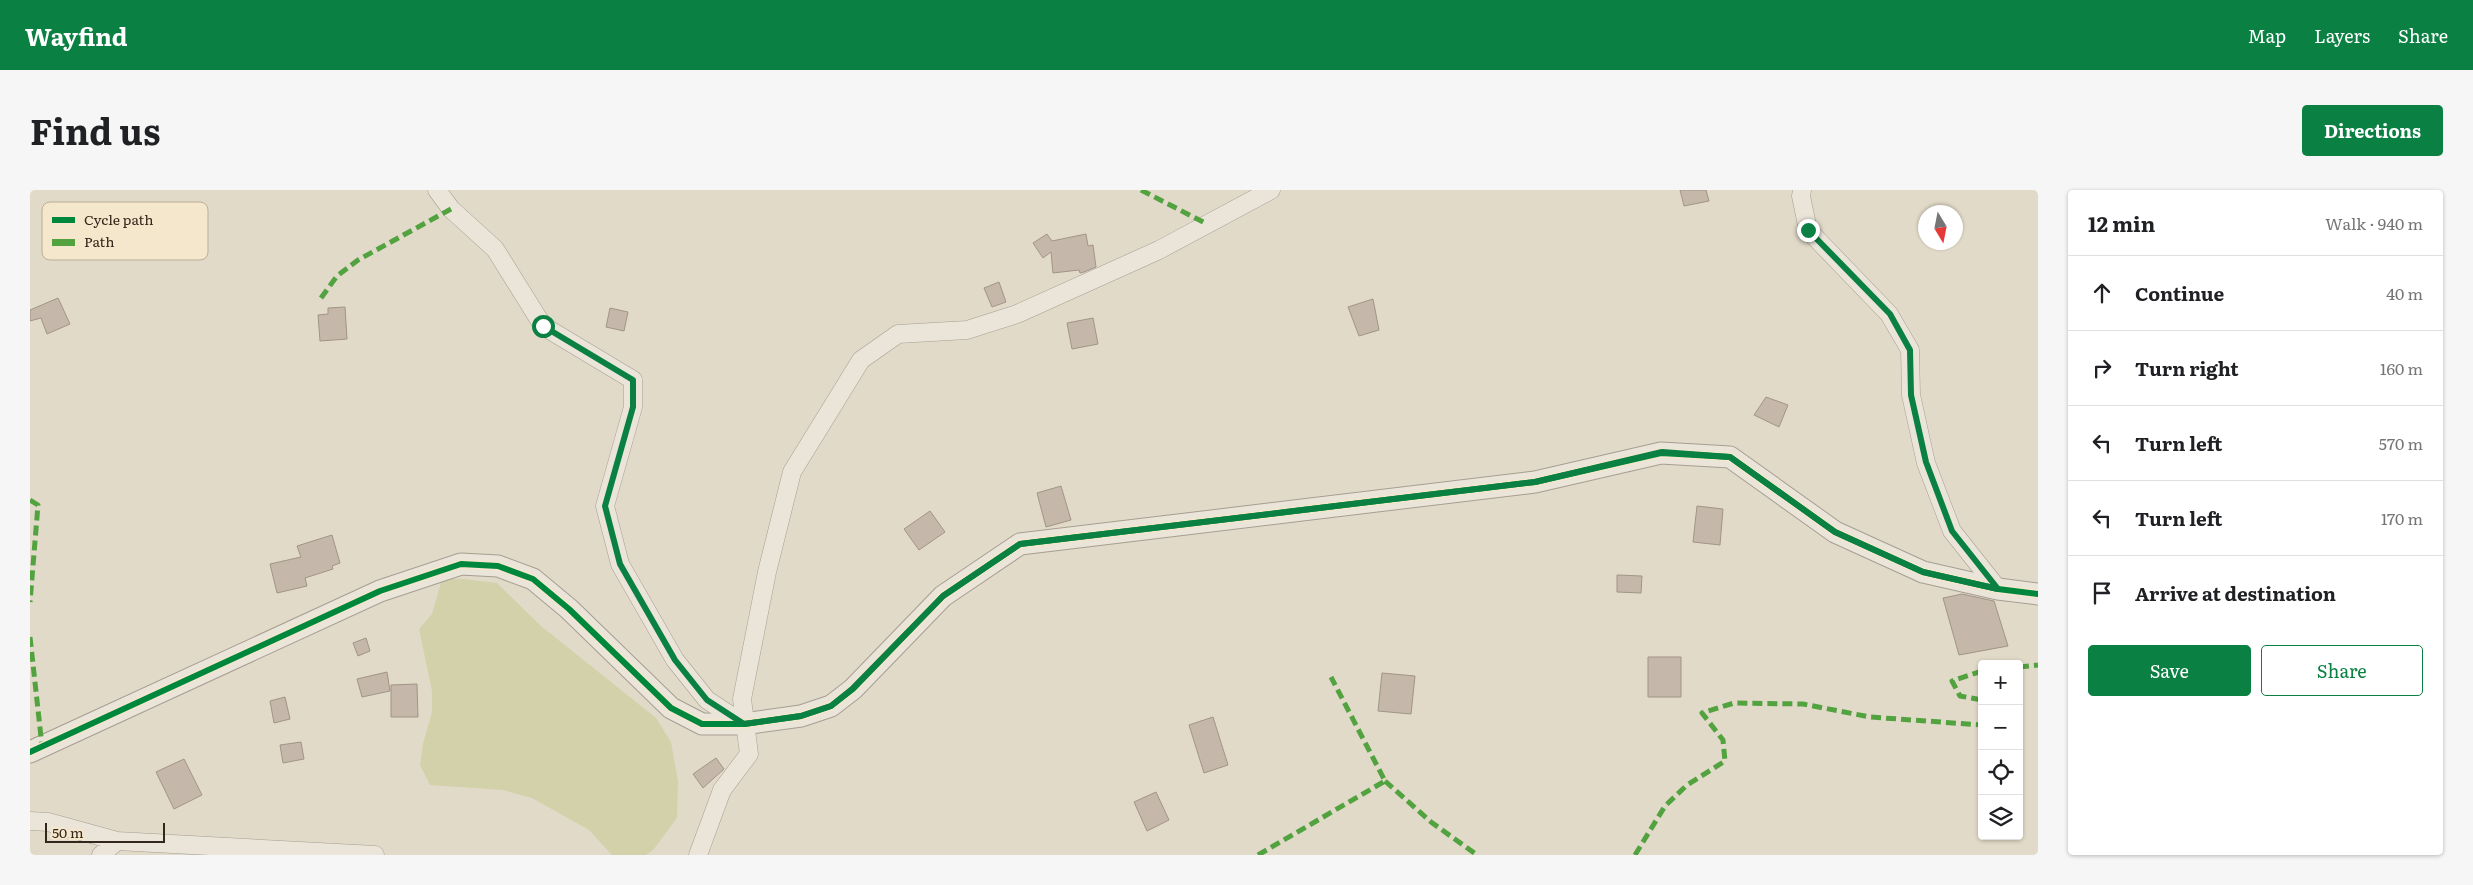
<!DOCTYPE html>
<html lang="en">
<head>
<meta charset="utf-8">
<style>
  :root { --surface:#fff; --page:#f6f6f6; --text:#202124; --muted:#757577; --line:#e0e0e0; --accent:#0b8043 }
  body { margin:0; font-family:Literata,serif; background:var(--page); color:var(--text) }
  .controls { position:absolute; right:15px; bottom:15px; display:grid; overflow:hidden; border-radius:5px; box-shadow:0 1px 4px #0004 }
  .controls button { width:45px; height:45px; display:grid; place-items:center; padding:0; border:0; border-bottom:1px solid var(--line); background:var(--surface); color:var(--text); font:25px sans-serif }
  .compass { position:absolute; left:1888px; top:15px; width:45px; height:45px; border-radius:50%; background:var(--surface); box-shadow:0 1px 4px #0004; rotate:170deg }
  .scale { position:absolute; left:15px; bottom:12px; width:120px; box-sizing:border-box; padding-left:5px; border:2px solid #33261b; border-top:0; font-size:14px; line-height:18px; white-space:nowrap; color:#33261b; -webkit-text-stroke:4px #f5e7cc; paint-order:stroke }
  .stop { position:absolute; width:15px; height:15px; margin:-11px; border:4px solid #0b8043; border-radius:50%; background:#fff }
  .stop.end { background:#0b8043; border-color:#fff; box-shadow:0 1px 5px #0008 }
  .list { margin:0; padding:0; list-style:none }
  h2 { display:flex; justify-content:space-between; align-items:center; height:65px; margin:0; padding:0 20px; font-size:21px }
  h2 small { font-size:16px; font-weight:400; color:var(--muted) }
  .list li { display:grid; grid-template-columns:32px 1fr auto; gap:15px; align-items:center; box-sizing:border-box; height:75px; padding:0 20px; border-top:1px solid var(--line) }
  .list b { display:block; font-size:19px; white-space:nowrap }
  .list em { font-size:16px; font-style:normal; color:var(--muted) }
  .actions { display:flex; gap:10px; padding:15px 20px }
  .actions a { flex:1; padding:11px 0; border:1px solid var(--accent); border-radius:5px; text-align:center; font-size:18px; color:var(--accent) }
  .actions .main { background:var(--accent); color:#fff }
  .icon { flex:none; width:28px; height:28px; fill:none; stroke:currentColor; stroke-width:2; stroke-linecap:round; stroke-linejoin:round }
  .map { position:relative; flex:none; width:2008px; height:665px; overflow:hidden; border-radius:5px }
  header { display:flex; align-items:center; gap:30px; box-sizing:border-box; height:70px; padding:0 25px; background:var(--accent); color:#fff }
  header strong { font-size:24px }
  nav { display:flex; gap:28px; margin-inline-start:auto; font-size:18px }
  .intro { display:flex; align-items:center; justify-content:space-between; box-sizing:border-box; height:120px; padding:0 30px }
  h1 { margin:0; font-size:35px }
  .button { padding:12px 22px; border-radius:5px; background:var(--accent); color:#fff; font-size:18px; font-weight:700 }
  main { display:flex; gap:30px; padding:0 30px }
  aside { flex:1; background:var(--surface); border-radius:5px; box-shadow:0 1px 4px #0004 }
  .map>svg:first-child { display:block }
  .green { fill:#d3d1aa }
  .building { fill:#c5b7a9; stroke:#a19588 }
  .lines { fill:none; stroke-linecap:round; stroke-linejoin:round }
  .minor-casing { stroke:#a69e92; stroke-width:19 }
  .tertiary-casing { stroke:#a69e92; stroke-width:23 }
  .minor { stroke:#eae4d9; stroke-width:18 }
  .tertiary { stroke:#eae4d9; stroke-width:21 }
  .quiet { stroke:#52a340; stroke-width:5; stroke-dasharray:10 5; stroke-linecap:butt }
  .cycleway-casing { stroke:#f5e7cc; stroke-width:9 }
  .cycleway { stroke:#00873e; stroke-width:6 }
  .route { stroke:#0b8043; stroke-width:6 }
  .key { fill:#f5e7cc; stroke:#bbad97; stroke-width:1 }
  .key-label { font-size:14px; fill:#33261b }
</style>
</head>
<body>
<header>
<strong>Wayfind</strong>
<nav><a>Map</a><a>Layers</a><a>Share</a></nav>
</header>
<div class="intro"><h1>Find us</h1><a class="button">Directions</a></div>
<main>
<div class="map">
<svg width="2008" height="665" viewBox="0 0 2008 665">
  <rect width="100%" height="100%" fill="#e2dac8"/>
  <path class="green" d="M412 389H434L467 393 511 436 626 528 641 552 648 591 647 628 624 659 616 665H582L559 640 502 608 473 600 400 595 390 575 393 554 402 522V501L389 439 402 424Z"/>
  <path class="building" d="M1650 0H1676L1679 11 1654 16Z
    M1017 44 1022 51 1056 44 1058 56 1063 55 1066 77 1054 82 1050 83 1049 80 1023 83 1021 62 1013 68 1003 53Z
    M969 92 976 112 962 117 954 98Z
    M28 108 40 134 17 144 11 128 0 131V120Z
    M1343 109 1349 140 1329 146 1318 117Z
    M315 117 317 149 290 151 288 125 298 124V118Z
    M580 118 598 122 594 141 576 137Z
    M1063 128 1068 154 1042 159 1037 133Z
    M1736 207 1758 215 1749 237 1724 225Z
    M1031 296 1041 330 1016 337 1007 303Z
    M1667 316 1693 319 1690 355 1663 352Z
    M900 321 915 342 889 360 874 339Z
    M302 345 310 373 302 376 303 379 275 388 277 396 247 403 240 374 271 367 267 356Z
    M1587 385 1612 386 1611 403 1587 402Z
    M1932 404 1964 411 1978 456 1929 465 1913 408Z
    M336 448 340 461 328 466 323 453Z
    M1618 467H1651V507H1618Z
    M357 482 360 501 332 507 327 489Z
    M1352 483 1385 486 1381 524 1348 521Z
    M387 494 388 527H361V495Z
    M255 507 260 529 244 533 240 511Z
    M1183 527 1198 575 1174 583 1159 535Z
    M271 552 274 569 253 573 250 555Z
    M686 568 694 579 673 598 663 584Z
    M154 569 172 605 144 619 126 582Z
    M1126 602 1139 630 1117 641 1104 612Z"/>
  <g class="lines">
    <defs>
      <path id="minor" d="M407 0 421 19 465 59 513 136 603 190V217L575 316 590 374 645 470 677 510 714 534
        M1772 0 1771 6 1778 40 1859 124 1880 160 1881 205 1896 273 1922 341 1968 399
        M0 631 18 632 87 651 345 665
        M71 665 87 651
        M668 665 692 600 719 564 712 509 737 382 762 282 831 170 868 144 937 140 987 124 1129 60 1241 0"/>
      <path id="tertiary" d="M0 562 350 401 431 374 468 376 503 389 539 419 641 518 672 534H714L771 526 801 516 823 499 913 406 990 354 1505 292 1631 263 1700 267 1805 342 1893 382 1968 399 2008 404"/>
    </defs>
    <use href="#minor" class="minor-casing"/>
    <use href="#tertiary" class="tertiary-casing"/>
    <use href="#minor" class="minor"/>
    <use href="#tertiary" class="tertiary"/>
    <path class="quiet" d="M1111 0 1177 34
      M291 108 307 86 328 70 421 19
      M0 310 8 315 0 412
      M0 447 12 556
      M1989 477 2008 475
      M1952 481 1922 491 1930 506 1952 510
      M1355 591 1401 632 1447 665
      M1228 665 1355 591 1301 487
      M1605 665 1635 616 1657 595 1695 571 1693 550 1672 523 1704 513 1773 514 1840 527 1952 535"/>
    <defs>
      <path id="cycleway" d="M0 562 350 401 431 374 468 376 503 389 539 419 641 518 672 534H714L771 526 801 516 823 499 913 406 990 354 1505 292 1631 263 1700 267 1805 342 1893 382 1968 399 2008 404"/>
    </defs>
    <use href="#cycleway" class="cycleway-casing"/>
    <use href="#cycleway" class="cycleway"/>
  </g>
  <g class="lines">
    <path class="route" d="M513 136 603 190V217L575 316 590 374 645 470 677 510 714 534 771 526 801 516 822 499 913 406 990 354 1505 292 1632 262 1700 267 1805 342 1893 382 1968 399 1922 341 1896 272 1881 205 1880 160 1860 124 1778 40"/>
  </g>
  <rect x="12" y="12" width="166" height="58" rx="8" class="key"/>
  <rect x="22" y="27" width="23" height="6" fill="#00873e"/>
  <rect x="22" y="49" width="23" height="7" fill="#52a340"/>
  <g class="key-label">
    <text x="54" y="35">Cycle path</text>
    <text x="54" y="57">Path</text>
  </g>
</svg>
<div class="controls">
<button>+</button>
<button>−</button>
<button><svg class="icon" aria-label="locate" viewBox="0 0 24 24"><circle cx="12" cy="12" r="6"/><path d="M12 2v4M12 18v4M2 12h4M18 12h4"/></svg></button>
<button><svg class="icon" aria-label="layers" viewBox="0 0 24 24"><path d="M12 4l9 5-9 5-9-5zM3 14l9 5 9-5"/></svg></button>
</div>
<svg class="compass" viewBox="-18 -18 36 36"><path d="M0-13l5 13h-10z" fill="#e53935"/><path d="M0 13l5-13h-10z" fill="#757577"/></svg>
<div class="scale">50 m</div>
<div class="stop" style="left:513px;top:136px"></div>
<div class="stop end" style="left:1778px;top:40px"></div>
</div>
<aside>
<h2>12 min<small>Walk · 940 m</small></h2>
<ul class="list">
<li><svg class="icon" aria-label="ahead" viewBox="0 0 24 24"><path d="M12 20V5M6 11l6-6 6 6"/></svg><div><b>Continue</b></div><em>40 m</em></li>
<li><svg class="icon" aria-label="right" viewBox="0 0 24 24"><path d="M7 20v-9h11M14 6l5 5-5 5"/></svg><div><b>Turn right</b></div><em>160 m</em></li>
<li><svg class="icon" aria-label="left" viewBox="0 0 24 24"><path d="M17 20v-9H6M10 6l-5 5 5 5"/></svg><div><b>Turn left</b></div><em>570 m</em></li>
<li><svg class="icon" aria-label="left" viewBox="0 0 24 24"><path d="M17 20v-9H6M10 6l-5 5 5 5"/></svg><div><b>Turn left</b></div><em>170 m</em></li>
<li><svg class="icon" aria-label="arrive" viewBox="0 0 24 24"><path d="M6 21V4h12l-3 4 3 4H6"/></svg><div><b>Arrive at destination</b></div></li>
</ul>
<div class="actions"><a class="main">Save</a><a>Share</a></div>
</aside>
</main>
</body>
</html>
